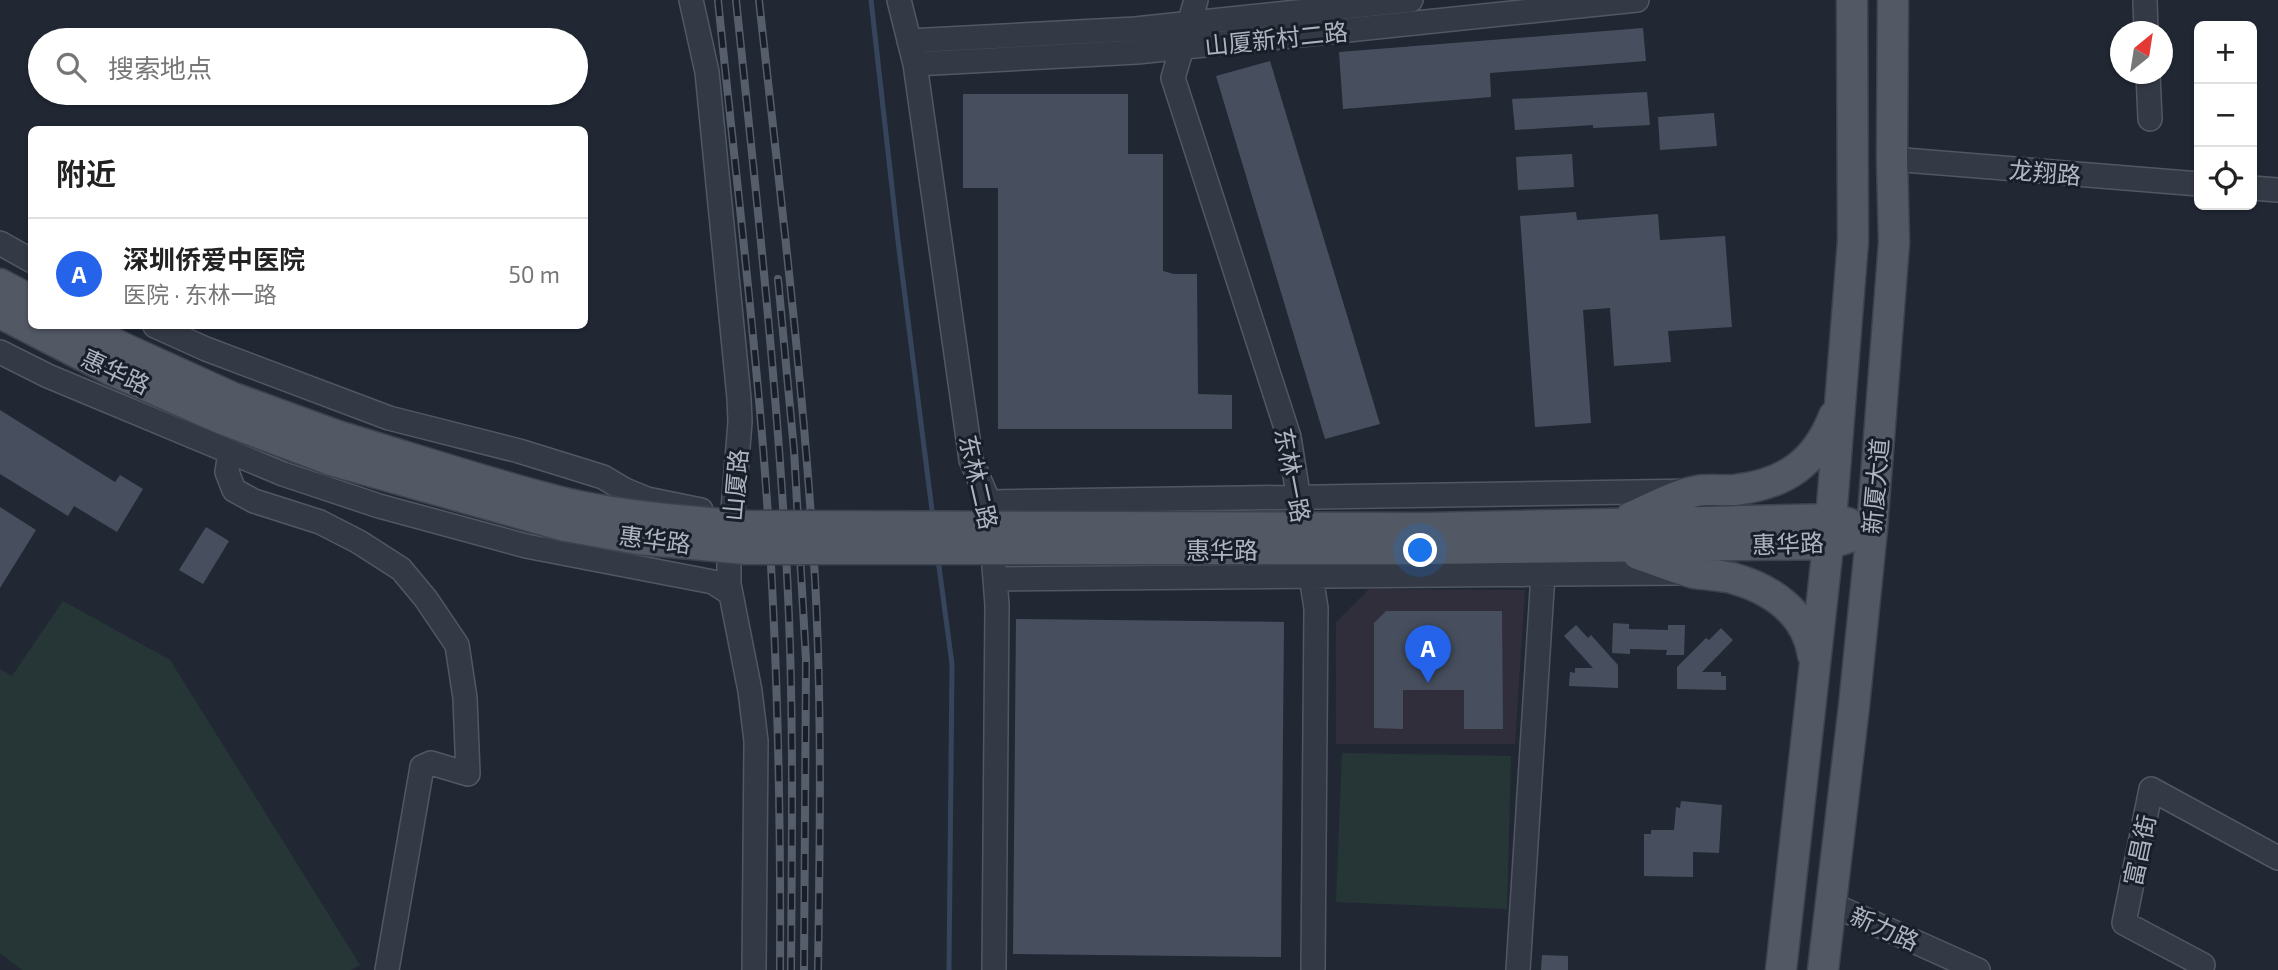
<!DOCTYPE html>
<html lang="zh">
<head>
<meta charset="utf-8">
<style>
  :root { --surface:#fff; --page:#f2f2f2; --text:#222; --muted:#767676; --line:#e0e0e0; --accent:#2563eb }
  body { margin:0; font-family:"Exo 2","Noto Sans SC",sans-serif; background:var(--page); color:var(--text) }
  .controls { position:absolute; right:21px; top:21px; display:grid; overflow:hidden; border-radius:10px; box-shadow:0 2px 5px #0004 }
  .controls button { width:63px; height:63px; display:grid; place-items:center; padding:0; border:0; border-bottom:2px solid var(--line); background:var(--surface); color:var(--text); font:35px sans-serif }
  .compass { position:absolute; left:2110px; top:21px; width:63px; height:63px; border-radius:50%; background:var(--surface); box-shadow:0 2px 5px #0004; rotate:30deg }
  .you { position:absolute; left:1421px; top:551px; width:24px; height:24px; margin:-18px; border:5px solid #fff; border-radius:50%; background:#1a73e8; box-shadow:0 0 0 10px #1a73e833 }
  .badge { display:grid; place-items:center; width:46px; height:46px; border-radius:50%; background:var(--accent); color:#fff; font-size:23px; font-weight:700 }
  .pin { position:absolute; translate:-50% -58px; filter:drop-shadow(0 2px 4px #0008) }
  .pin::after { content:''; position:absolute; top:37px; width:24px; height:21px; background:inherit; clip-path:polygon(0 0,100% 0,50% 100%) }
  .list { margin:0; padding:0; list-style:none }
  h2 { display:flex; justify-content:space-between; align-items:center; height:91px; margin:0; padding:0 28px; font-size:30px }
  h2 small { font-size:23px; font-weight:400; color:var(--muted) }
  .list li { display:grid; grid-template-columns:46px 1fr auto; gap:21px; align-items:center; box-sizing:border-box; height:112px; padding:0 28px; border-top:2px solid var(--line) }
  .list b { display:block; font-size:26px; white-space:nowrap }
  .list p { margin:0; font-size:23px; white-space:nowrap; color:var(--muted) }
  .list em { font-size:23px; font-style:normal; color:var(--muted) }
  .icon { flex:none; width:38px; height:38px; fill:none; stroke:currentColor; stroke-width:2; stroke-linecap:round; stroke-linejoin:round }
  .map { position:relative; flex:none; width:2278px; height:970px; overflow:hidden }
  .search { position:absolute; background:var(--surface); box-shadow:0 2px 5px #0004; left:28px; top:28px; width:560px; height:77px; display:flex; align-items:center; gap:18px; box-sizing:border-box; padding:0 24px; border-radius:38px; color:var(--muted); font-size:26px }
  .panel { position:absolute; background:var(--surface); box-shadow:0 2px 5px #0004; left:28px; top:126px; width:560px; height:203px; border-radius:10px }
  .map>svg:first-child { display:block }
  .medical { fill:#302e3a }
  .green { fill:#263637 }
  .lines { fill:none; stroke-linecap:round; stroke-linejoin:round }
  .stream { stroke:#37455c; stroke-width:5 }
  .building { fill:#474f5e }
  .minor-casing { stroke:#515863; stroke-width:26 }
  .major-casing { stroke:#3d434e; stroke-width:33 }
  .minor { stroke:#343a45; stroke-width:23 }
  .major { stroke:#525965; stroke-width:30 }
  .rail-casing { stroke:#565e6c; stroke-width:8 }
  .rail { stroke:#191f29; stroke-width:5; stroke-dasharray:16; stroke-linecap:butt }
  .major-bridge-casing { stroke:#3d434e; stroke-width:33; stroke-linecap:butt }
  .major-bridge { stroke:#525965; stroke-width:30 }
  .labels { text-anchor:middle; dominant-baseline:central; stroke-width:6; stroke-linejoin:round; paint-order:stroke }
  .street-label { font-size:24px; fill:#aeb5c2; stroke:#191f29 }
</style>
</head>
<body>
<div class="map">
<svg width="2278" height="970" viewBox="0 0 2278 970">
  <rect width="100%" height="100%" fill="#212834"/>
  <path class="medical" d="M1369 589 1525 590 1515 744H1336V622Z"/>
  <path class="green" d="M63 601 170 660 360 965 351 970H22L0 953V669L12 676Z
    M1342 753 1511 756 1507 909 1336 902Z"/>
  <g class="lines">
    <path class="stream" d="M871 0 898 241 933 518
      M938 559 952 664 949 970"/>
  </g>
  <path class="building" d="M1643 28 1646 61 1490 73 1491 97 1343 109 1339 52Z
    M1270 61 1380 424 1325 439 1216 76Z
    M1647 92 1650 125 1593 128V125L1515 130 1512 99Z
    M963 94H1128V154H1163V271L1174 274H1197L1198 394 1232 395V429H998V188H963Z
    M1714 113 1717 146 1660 150 1658 117Z
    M1572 154 1574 187 1518 190 1516 157Z
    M1576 212 1577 220 1658 214 1660 240 1725 236 1732 327 1668 331 1671 362 1614 366 1610 308 1583 310 1591 423 1535 427 1520 216Z
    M0 410 115 482 120 475 143 489 117 532 74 506 68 516 0 474Z
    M0 507 36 530 0 588Z
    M206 527 229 541 203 584 179 570Z
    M1386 611H1502L1503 729H1464V690H1403V729L1374 728V623Z
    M1016 619 1284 622 1281 957 1013 954Z
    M1613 623 1629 624V629L1668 630V625H1685L1684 655H1666L1667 650 1630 649V654L1612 653Z
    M1576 625 1588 638 1591 635 1618 665V688L1569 686 1570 672 1575 673V668H1593L1564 636Z
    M1721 628 1733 640 1702 672H1721V676H1726V690L1677 689V667L1706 638 1709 640Z
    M1681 801 1722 805 1719 853 1693 852V877L1644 876V834H1651V830H1674L1676 807 1680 808Z
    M1542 955 1568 956V970H1541Z"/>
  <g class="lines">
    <defs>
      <path id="minor" d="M691 0 707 72 739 398 740 422 729 559V584L750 691 756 741 754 970
        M899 0 915 64 971 460 989 502 997 605 994 970
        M1196 0 1173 78 1289 437 1316 608 1313 970
        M2145 0 2146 32
        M909 41 1135 29 1411 0
        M915 64 1137 52 1637 0
        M2148 74 2150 119
        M1892 159 2199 184
        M2252 188 2278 190
        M0 243 32 261
        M155 326 206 349 389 418 519 451 603 477 625 490 647 499 701 510
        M0 352 48 376 283 474 379 506 526 546 713 582 730 593
        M230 452 227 472 234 490 254 501 320 522 359 542 401 569 426 599 457 645 465 698 468 774 431 763 422 767 387 970
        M989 502 1696 491 1735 521
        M995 579 1678 573
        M1831 904 1978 970
        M2203 965 2124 923 2151 789 2278 858
        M1518 970 1543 574"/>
      <path id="major" d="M0 284 32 301
        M0 313 111 370 222 419 331 460
        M79 326 123 348 231 397 338 436
        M1631 517C1650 509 1677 494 1697 491 1709 489 1723 491 1735 490 1785 484 1816 463 1834 416
        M1428 528 1831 519 1848 523
        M1428 549 1828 544 1847 538
        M1638 554C1656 560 1675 568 1694 573 1707 575 1720 575 1732 578 1771 589 1806 612 1813 655
        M1781 970 1831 519 1853 241 1852 0
        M1823 970 1854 706 1872 529 1894 243 1892 159 1893 0"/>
    </defs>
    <use href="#minor" class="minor-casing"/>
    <use href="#major" class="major-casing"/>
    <use href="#minor" class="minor"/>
    <use href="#major" class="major"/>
    <defs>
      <path id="rail" d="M718 0C733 149 751 298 763 447 777 621 781 796 780 970
        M736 0C756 191 777 382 787 574 794 706 792 838 791 970
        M759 0C780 193 804 385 815 579 822 709 820 840 818 970
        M778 279 794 450 806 660 804 970"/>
    </defs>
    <use href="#rail" class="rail-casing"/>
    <use href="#rail" class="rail"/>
    <defs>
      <path id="major-bridge" d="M338 436C415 459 491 485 569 504 628 517 688 521 749 526L1428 528
        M331 460 565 526 638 539 746 549H1428"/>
    </defs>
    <use href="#major-bridge" class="major-bridge-casing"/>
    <use href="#major-bridge" class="major-bridge"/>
  </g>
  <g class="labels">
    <g class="street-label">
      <text transform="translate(1276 38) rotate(-6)">山厦新村二路</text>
      <text transform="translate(2045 172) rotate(5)">龙翔路</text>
      <text transform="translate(116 371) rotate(25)">惠华路</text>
      <text transform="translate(1293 475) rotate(79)">东林一路</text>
      <text transform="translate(979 482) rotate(77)">东林二路</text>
      <text transform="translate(735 485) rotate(-85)">山厦路</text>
      <text transform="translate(1875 486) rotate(-85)">新厦大道</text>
      <text transform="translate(655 539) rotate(7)">惠华路</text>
      <text transform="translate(1788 543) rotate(-2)">惠华路</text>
      <text x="1222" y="549">惠华路</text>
      <text transform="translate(2139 850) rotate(-78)">富昌街</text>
      <text transform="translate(1885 928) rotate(24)">新力路</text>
    </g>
  </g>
</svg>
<div class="controls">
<button>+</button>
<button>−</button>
<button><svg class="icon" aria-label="locate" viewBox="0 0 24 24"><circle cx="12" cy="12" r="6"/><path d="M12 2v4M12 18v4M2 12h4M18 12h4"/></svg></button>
</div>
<svg class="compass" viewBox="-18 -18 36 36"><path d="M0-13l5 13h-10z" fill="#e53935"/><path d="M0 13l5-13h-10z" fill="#767676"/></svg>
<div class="you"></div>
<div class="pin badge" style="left:1428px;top:683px">A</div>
<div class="search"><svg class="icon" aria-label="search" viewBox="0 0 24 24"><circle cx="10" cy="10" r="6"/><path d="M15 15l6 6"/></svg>搜索地点</div>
<section class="panel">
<h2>附近<small></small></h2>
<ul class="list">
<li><span class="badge">A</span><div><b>深圳侨爱中医院</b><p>医院 · 东林一路</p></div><em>50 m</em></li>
</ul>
</section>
</div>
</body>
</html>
